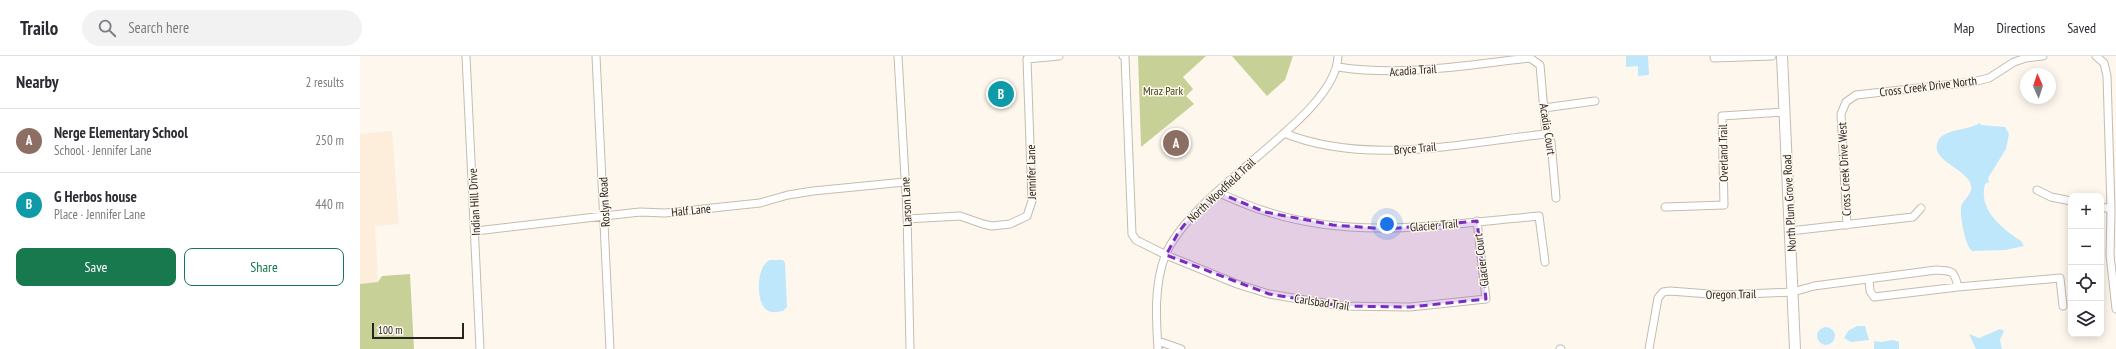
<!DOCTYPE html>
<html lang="en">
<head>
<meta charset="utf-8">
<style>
  :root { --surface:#fff; --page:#f2f2f3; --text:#2b2b33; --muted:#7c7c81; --line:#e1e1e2; --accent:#18784e }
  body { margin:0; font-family:"PT Sans Narrow",sans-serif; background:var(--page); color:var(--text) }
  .controls { position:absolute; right:12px; bottom:12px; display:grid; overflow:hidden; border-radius:8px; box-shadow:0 2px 10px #0003 }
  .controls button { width:36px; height:36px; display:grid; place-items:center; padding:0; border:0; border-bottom:1px solid var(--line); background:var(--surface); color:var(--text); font:20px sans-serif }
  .compass { position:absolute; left:1660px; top:12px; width:36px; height:36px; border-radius:50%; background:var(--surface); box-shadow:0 2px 10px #0003; rotate:357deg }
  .scale { position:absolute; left:12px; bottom:10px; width:92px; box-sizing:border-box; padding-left:4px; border:2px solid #282521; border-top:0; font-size:11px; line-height:14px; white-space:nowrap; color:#282521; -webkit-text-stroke:3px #fef7ed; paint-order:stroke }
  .you { position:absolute; left:1027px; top:168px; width:14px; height:14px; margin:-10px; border:3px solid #fff; border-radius:50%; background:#1a73e8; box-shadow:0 0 0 6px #1a73e833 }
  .badge { display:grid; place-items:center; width:26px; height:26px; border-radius:50%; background:var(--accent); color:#fff; font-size:13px; font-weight:700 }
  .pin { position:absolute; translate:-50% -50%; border:2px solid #fff; box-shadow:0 1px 4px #0006 }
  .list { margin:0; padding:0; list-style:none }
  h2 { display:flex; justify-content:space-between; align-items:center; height:52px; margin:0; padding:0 16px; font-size:17px }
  h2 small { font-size:13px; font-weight:400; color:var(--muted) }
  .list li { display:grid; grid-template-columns:26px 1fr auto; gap:12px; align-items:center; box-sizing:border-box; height:64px; padding:0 16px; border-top:1px solid var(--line) }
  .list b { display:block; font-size:15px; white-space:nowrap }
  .list p { margin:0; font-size:13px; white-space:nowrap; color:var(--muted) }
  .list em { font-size:13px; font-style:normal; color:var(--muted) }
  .actions { display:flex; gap:8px; padding:12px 16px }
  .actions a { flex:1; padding:9px 0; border:1px solid var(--accent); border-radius:8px; text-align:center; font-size:14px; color:var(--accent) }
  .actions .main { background:var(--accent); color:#fff }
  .icon { flex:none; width:22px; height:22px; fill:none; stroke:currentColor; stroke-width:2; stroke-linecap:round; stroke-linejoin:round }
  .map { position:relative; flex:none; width:1756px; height:293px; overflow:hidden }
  header { display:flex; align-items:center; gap:24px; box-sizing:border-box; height:56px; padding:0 20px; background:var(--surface); border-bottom:1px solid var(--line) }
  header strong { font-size:19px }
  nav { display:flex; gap:22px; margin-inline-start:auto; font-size:14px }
  .search { width:280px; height:36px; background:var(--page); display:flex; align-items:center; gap:10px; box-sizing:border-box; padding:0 14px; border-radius:22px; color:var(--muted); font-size:15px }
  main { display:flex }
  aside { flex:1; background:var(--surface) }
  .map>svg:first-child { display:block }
  .built { fill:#fceedb }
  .green { fill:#c7d197 }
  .water { fill:#bfe7fc }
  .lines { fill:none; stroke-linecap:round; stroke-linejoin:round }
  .street-casing { stroke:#c5bcb0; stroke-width:9 }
  .secondary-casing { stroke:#c5bcb0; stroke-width:12 }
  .street { stroke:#fff; stroke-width:7 }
  .secondary { stroke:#fff; stroke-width:10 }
  .marked { fill:#7b2cbf; fill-opacity:0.2; stroke:#7b2cbf; stroke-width:3; stroke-dasharray:8 5; stroke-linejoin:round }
  .labels { text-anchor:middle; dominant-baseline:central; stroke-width:3; stroke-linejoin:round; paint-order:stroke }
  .street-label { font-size:12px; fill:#282521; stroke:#fef7ed }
  .park-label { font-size:12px; fill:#3f4516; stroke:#fef7ed }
</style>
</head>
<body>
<header>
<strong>Trailo</strong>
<div class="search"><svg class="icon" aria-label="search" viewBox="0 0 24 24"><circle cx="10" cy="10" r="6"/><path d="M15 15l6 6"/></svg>Search here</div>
<nav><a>Map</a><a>Directions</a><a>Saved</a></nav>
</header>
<main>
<aside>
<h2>Nearby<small>2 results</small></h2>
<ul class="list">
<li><span class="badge" style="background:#8d6e63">A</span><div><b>Nerge Elementary School</b><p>School · Jennifer Lane</p></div><em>250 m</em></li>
<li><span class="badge" style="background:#0f9aa8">B</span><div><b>G Herbos house</b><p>Place · Jennifer Lane</p></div><em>440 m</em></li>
</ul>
<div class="actions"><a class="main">Save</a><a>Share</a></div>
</aside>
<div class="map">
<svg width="1756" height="293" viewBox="0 0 1756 293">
  <rect width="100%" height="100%" fill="#fef7ed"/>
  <path class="built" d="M32 75 39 168 15 170 18 226 0 228V78Z"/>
  <path class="green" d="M778 0H846L823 21 833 33 826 40 834 48 781 91Z
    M872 0H933L925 24 907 40Z
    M50 218 54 293H0V228L18 226 22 220Z"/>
  <path class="water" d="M1266 0H1288L1289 19 1278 20V10L1266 11Z
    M1619 67 1622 69 1645 71 1649 78 1646 93 1628 122 1629 126 1625 128C1618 154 1642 172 1661 185L1664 190 1645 194 1612 195C1605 189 1600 161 1601 151 1603 143 1613 139 1611 129 1607 112 1569 105 1578 85 1584 72 1610 75 1619 67Z
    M410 204H423L425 207 427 251 423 255C420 255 414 257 411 256 394 253 396 208 410 204Z
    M1497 270H1505L1509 284 1491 286 1484 282 1488 275Z
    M1457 280a9 9 0 1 1 18 0a9 9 0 1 1-18 0Z
    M1640 273 1644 275 1640 284 1642 293H1616L1609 278 1619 282Z
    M1533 284 1539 286V293H1514V285L1521 286Z"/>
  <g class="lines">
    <defs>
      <path id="street" d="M106 0 120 293
        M236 0 250 293
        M538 0 547 156 550 293
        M763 0 765 1 772 178 776 184 806 199 877 228 909 238 981 250 1050 251 1126 243 1117 165
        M1736 0 1744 7 1747 20 1751 153 1750 199 1756 253
        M1354 2 1412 0
        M978 11C1042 21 1106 9 1170 2L1180 9 1186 78 1191 86 1196 142
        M1184 52 1235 45
        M924 77C1005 110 1103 87 1186 78
        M1677 134 1691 141 1711 145
        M857 136C873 143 888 150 905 155 994 185 1088 168 1179 160L1185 206
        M1305 151 1364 149 1362 60 1425 56
        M1741 151 1751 153
        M547 163 600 160 623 168 632 170 650 168 667 160 672 145 667 3 699 0
        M1487 169 1481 58 1486 46 1496 39 1613 26 1629 22 1654 6 1666 2 1683 0
        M116 175 244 160 280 156 305 157 400 147 428 139 453 135 545 126
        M1430 175 1553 161 1561 152
        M1509 223 1510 235 1514 241 1598 231 1700 222 1703 250
        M798 285 821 293
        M798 293C796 263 794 229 805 200 832 132 977 61 978 0
        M1200 293H1201
        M1289 293 1298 242 1303 236 1310 235 1362 239 1433 236 1454 230 1576 214C1593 215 1594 214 1598 231"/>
      <path id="secondary" d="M1422 0 1435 293"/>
    </defs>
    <use href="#street" class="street-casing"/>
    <use href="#secondary" class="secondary-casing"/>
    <use href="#street" class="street"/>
    <use href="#secondary" class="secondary"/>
  </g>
  <path class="marked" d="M857 136 905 156 973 169 1027 173 1117 165 1126 243 1050 251 981 250 909 238 806 199 818 177 834 156Z"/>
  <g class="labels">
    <g class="street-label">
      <text transform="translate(1053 14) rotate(-4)">Acadia Trail</text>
      <text transform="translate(1568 30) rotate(-7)">Cross Creek Drive North</text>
      <text transform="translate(1188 73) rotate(81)">Acadia Court</text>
      <text transform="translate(1055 92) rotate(-5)">Bryce Trail</text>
      <text transform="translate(1363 97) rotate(-91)">Overland Trail</text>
      <text transform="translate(1484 113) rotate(-93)">Cross Creek Drive West</text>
      <text transform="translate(671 116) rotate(-91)">Jennifer Lane</text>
      <text transform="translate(861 134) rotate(-43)">North Woodfield Trail</text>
      <text transform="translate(114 146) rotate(-93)">Indian Hill Drive</text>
      <text transform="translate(244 146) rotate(-93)">Roslyn Road</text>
      <text transform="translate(546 146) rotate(-93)">Larson Lane</text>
      <text transform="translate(1429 147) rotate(-93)">North Plum Grove Road</text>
      <text transform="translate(331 154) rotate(-6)">Half Lane</text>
      <text transform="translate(1074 169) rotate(-5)">Glacier Trail</text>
      <text transform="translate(1121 204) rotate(-97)">Glacier Court</text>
      <text transform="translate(1371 238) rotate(-1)">Oregon Trail</text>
      <text transform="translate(962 246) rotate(8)">Carlsbad Trail</text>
    </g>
    <g class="park-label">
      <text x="803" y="34">Mraz Park</text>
    </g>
  </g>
</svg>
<div class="controls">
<button>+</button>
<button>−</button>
<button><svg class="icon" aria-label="locate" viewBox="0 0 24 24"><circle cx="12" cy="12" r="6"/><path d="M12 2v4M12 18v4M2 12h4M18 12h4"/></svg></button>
<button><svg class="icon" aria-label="layers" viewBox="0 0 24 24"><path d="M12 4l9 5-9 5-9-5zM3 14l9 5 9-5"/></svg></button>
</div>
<svg class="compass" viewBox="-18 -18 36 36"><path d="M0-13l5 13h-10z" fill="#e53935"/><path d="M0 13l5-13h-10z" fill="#7c7c81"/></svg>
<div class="scale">100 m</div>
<div class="you"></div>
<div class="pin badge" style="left:816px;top:87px;background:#8d6e63">A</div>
<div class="pin badge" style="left:641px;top:38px;background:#0f9aa8">B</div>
</div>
</main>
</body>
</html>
